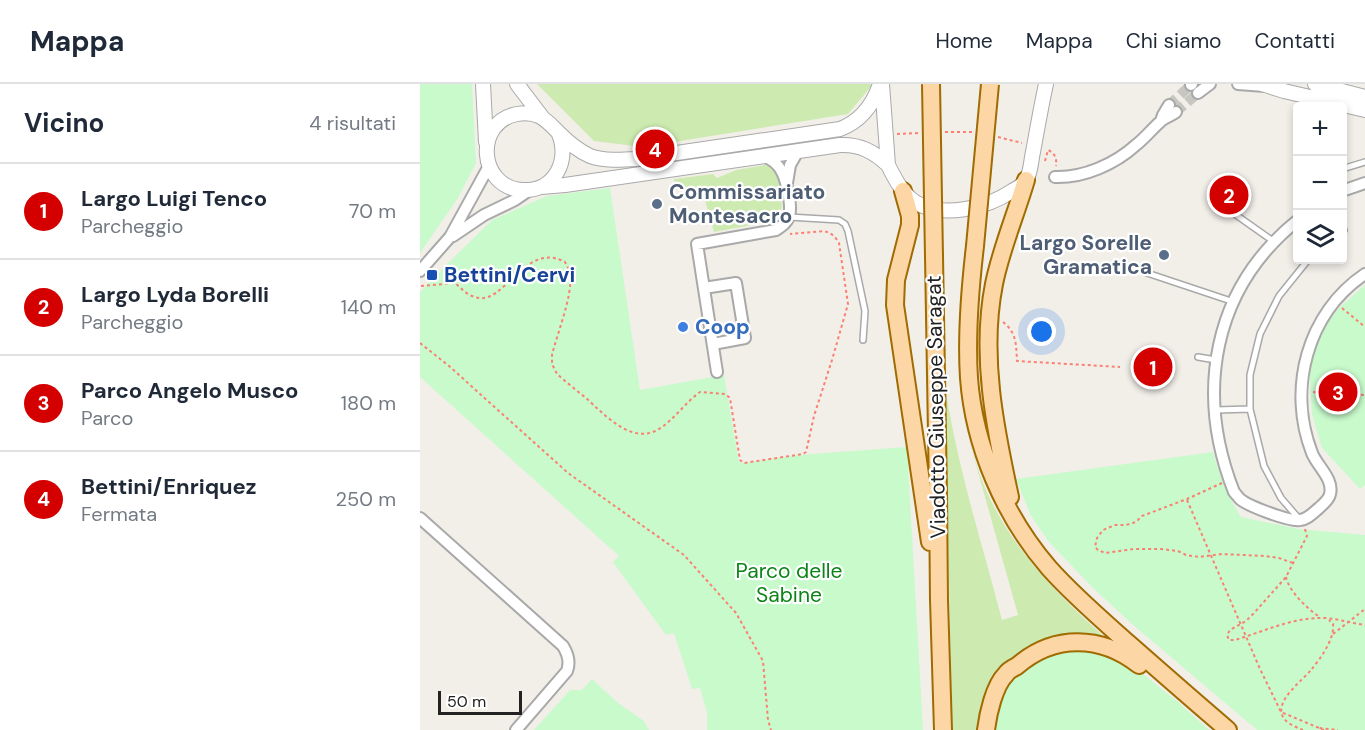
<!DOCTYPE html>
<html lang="it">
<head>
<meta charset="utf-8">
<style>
  :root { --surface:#fff; --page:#f2f2f3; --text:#1f2937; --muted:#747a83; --line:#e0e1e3; --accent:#d40000 }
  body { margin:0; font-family:"DM Sans",sans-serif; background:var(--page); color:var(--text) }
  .controls { position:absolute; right:18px; top:18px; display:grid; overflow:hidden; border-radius:6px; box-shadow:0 3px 9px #0003 }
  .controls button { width:54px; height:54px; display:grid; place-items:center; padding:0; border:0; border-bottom:2px solid var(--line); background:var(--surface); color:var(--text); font:30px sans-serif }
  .scale { position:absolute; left:18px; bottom:15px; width:84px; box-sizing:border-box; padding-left:6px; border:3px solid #222; border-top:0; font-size:16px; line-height:21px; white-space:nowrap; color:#222; -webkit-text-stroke:4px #fff; paint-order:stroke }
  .you { position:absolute; left:622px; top:248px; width:21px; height:21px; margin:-15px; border:4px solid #fff; border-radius:50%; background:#1a73e8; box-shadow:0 0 0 9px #1a73e833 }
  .badge { display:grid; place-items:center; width:39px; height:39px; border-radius:50%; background:var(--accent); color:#fff; font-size:20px; font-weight:700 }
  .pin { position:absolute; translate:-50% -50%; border:3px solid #fff; box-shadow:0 2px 6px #0006 }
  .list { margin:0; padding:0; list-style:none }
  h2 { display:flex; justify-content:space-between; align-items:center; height:78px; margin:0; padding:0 24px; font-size:26px }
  h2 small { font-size:20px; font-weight:400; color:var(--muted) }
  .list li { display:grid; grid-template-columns:39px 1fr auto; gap:18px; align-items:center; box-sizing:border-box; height:96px; padding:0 24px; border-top:2px solid var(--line) }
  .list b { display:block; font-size:22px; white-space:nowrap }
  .list p { margin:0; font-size:20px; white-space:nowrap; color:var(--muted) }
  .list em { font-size:20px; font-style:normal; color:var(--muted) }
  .icon { flex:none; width:33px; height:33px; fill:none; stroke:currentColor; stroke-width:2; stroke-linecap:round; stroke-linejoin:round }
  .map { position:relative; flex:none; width:945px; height:646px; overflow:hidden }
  header { display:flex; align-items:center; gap:36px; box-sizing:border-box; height:84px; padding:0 30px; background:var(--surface); border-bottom:2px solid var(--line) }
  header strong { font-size:28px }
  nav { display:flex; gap:33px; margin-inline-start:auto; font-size:21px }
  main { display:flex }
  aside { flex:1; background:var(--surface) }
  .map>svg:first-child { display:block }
  .grass { fill:#cdebb0 }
  .park { fill:#c8facc }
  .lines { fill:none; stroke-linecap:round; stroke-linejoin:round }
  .minor-tunnel { stroke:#c8c6c1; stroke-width:10; stroke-dasharray:10 5; stroke-linecap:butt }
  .service-casing { stroke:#a9a9a9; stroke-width:8 }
  .minor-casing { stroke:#a9a9a9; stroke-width:14 }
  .tertiary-casing { stroke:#a9a9a9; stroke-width:16 }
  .primary-casing { stroke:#a06b00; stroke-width:20 }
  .path { stroke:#fa8072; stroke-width:2; stroke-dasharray:3 3; stroke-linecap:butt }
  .service { stroke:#fff; stroke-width:5 }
  .minor { stroke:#fff; stroke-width:10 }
  .tertiary { stroke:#fff; stroke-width:14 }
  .primary { stroke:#fcd6a4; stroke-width:16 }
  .primary-bridge-casing { stroke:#a06b00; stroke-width:20; stroke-linecap:butt }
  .primary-bridge { stroke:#fcd6a4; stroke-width:16 }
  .service-dot { fill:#5c6f8a; stroke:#fff; stroke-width:2 }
  .transit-dot { fill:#1a4fb4; stroke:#fff; stroke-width:2 }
  .shop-dot { fill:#3f7fe0; stroke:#fff; stroke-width:2 }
  .labels { text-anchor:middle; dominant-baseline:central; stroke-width:4.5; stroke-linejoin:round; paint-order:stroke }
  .service-label { font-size:21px; font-weight:bold; fill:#4e5e75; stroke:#fff; text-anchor:start }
  .transit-label { font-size:21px; font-weight:bold; fill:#164399; stroke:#fff; text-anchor:start }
  .shop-label { font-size:21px; font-weight:bold; fill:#366cbe; stroke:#fff; text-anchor:start }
  .street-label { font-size:21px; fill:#222; stroke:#fff }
  .park-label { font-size:21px; fill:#0c8416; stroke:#fff }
</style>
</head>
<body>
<header>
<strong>Mappa</strong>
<nav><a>Home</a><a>Mappa</a><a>Chi siamo</a><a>Contatti</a></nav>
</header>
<main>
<aside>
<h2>Vicino<small>4 risultati</small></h2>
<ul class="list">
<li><span class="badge">1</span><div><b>Largo Luigi Tenco</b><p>Parcheggio</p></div><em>70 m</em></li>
<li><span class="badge">2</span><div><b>Largo Lyda Borelli</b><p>Parcheggio</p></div><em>140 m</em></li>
<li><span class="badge">3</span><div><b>Parco Angelo Musco</b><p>Parco</p></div><em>180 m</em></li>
<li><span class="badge">4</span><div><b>Bettini/Enriquez</b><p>Fermata</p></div><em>250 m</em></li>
</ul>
</aside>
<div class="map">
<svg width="945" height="646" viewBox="0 0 945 646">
  <rect width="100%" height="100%" fill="#f2efe9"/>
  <path class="grass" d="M117 0H453L428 30 223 63 174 57Z
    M345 81 352 83 358 93 362 123 358 133 348 138 294 148 283 109 273 102 256 105 254 95 293 90 297 94 316 86Z
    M525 300C536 379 562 459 582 536L598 531 546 345C551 361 555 378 561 394 586 459 635 509 686 554L666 552 624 557 603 565 585 580 559 646H532Z"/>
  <path class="park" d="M0 0H52L56 79 38 114 0 169Z
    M190 104 220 306 304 291 319 378 324 379 378 371 487 363 503 646H287V629L280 604 272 605 254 549 246 551 193 478 199 472 0 293V208L9 198 72 136 127 112Z
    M945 201V401L940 405 902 364 892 330 889 285 900 247 919 224Z
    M793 368C799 391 808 412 821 433L879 445 945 451V646H837L712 540 672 503 629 458 611 432 596 395Z
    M667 563 713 582 758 618 789 646H571L572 639 587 599 598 586 632 566Z
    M172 595 198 619 224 637 229 646H114L150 606H162Z"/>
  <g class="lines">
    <path class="minor-tunnel" d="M749 21 771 1
      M756 28 778 9"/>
    <defs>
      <path id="service" d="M922 85 945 78
        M792 114 853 157
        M369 133 419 136 425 140 428 147 445 227 443 256
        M922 147 924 146
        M724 188 814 218
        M778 273 796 276
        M796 326 830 325
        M880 436 861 414 844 382 830 325V291L840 250 859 212 888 176"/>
      <path id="minor" d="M818 0 845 2
        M771 1 772 0
        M778 9 790 0
        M741 37 743 31 749 21
        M635 93C664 94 695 80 716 61 725 54 732 45 740 38 744 34 751 32 756 28
        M367 99 370 81 378 67
        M922 107 945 99
        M878 136C792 205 775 309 814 408 816 410 818 413 820 415 828 422 870 438 880 436 888 435 893 429 899 424 903 420 909 416 910 410 914 395 897 382 892 369 867 305 887 229 945 190
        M33 152 64 131 95 116 111 105
        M0 187 30 153 69 82
        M284 204 316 199 325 254 293 260
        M297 288 277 160 356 146C362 142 367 139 369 132 371 126 370 119 369 113 366 95 362 77 342 72
        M0 434 143 562C148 570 150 579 147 587L96 646"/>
      <path id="tertiary" d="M63 0 66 58
        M97 0 122 33
        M462 0 468 81C475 95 482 109 495 118 522 135 567 124 592 107 596 105 604 100 606 96 611 89 611 76 613 68 617 46 621 23 626 0
        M842 0 864 7 945 26
        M895 0 945 13
        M138 48C151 75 135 108 102 106 58 103 54 38 97 30 119 26 127 37 140 50 149 59 159 67 170 72 184 77 201 76 216 75L420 45C441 37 453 21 460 0
        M121 103 145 101 420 61C440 60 454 68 468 81"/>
      <path id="primary" d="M483 107 490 132V141L476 196 475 221 510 458
        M555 162C550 205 546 249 549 294 554 362 584 432 629 484 653 511 681 535 708 559 741 588 774 617 808 646
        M514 172 518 410 519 516 523 646
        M590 413C575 344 560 271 574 200 581 165 596 130 606 96
        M566 646C568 630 574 602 586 590 588 587 593 584 597 582 634 550 681 551 719 581"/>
    </defs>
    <use href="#service" class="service-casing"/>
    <use href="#minor" class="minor-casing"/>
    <use href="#tertiary" class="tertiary-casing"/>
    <use href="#primary" class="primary-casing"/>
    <path class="path" d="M525 48H552
      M477 50 498 49
      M578 53 602 59
      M625 77 628 66C635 69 637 75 636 82
      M1 202 35 199C41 204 47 211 55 213 84 224 104 156 145 178 147 182 150 186 150 191 153 211 137 250 132 271V280L137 290C146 298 156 306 166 314 185 331 214 364 242 343 256 333 266 318 280 308L305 310 310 314 320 376 324 379 383 370 386 368 394 332 412 276 428 220 419 159C415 152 411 149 404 147L370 150
      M922 224 945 243
      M583 238C597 249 596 261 597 277L700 283
      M0 259 29 282 148 389 264 471 316 529 343 577 348 636 351 646
      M893 308 945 311
      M802 399 767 415 722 432 716 438 706 441H695L683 446 677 454 675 463 678 466 685 469 714 465H741L758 467 766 471 779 473 802 470 845 472 859 474 873 479
      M767 416 840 585 861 628 899 644
      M885 445 887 452 866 493 835 528 826 537 810 546 807 551 809 556H815C842 548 869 535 898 534 912 533 930 539 945 541
      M866 493C868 506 888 526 900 533
      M913 550 945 525
      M883 646C876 643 867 640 863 633 854 617 882 597 891 586 900 575 915 555 913 540L909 536
      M904 646 899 644 918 646"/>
    <use href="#service" class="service"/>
    <use href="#minor" class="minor"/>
    <use href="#tertiary" class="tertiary"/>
    <use href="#primary" class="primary"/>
    <defs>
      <path id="primary-bridge" d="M511 0 514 172
        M555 162 570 0"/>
    </defs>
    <use href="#primary-bridge" class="primary-bridge-casing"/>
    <use href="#primary-bridge" class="primary-bridge"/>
  </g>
  <g class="service-dot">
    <circle cx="237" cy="120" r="6"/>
    <circle cx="744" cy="171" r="6"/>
  </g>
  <rect class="transit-dot" x="6" y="185" width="12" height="12" rx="3"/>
  <circle class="shop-dot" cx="263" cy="243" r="6"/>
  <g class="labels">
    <g class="service-label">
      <text x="249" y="108">Commissariato<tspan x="249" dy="24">Montesacro</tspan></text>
      <text x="732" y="159" text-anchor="end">Largo Sorelle<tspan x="732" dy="24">Gramatica</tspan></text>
    </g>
    <g class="transit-label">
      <text x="24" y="191">Bettini/Cervi</text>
    </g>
    <g class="shop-label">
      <text x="275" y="243">Coop</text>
    </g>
    <g class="street-label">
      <text transform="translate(516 323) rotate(-91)">Viadotto Giuseppe Saragat</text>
    </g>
    <g class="park-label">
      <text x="369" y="487">Parco delle<tspan x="369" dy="24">Sabine</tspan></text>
    </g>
  </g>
</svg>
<div class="controls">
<button>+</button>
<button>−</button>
<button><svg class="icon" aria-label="layers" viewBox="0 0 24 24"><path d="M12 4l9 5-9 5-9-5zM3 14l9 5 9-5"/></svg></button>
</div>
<div class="scale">50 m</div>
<div class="you"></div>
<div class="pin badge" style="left:733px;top:283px">1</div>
<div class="pin badge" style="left:809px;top:111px">2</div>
<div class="pin badge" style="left:918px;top:308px">3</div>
<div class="pin badge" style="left:235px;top:65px">4</div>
</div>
</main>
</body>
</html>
